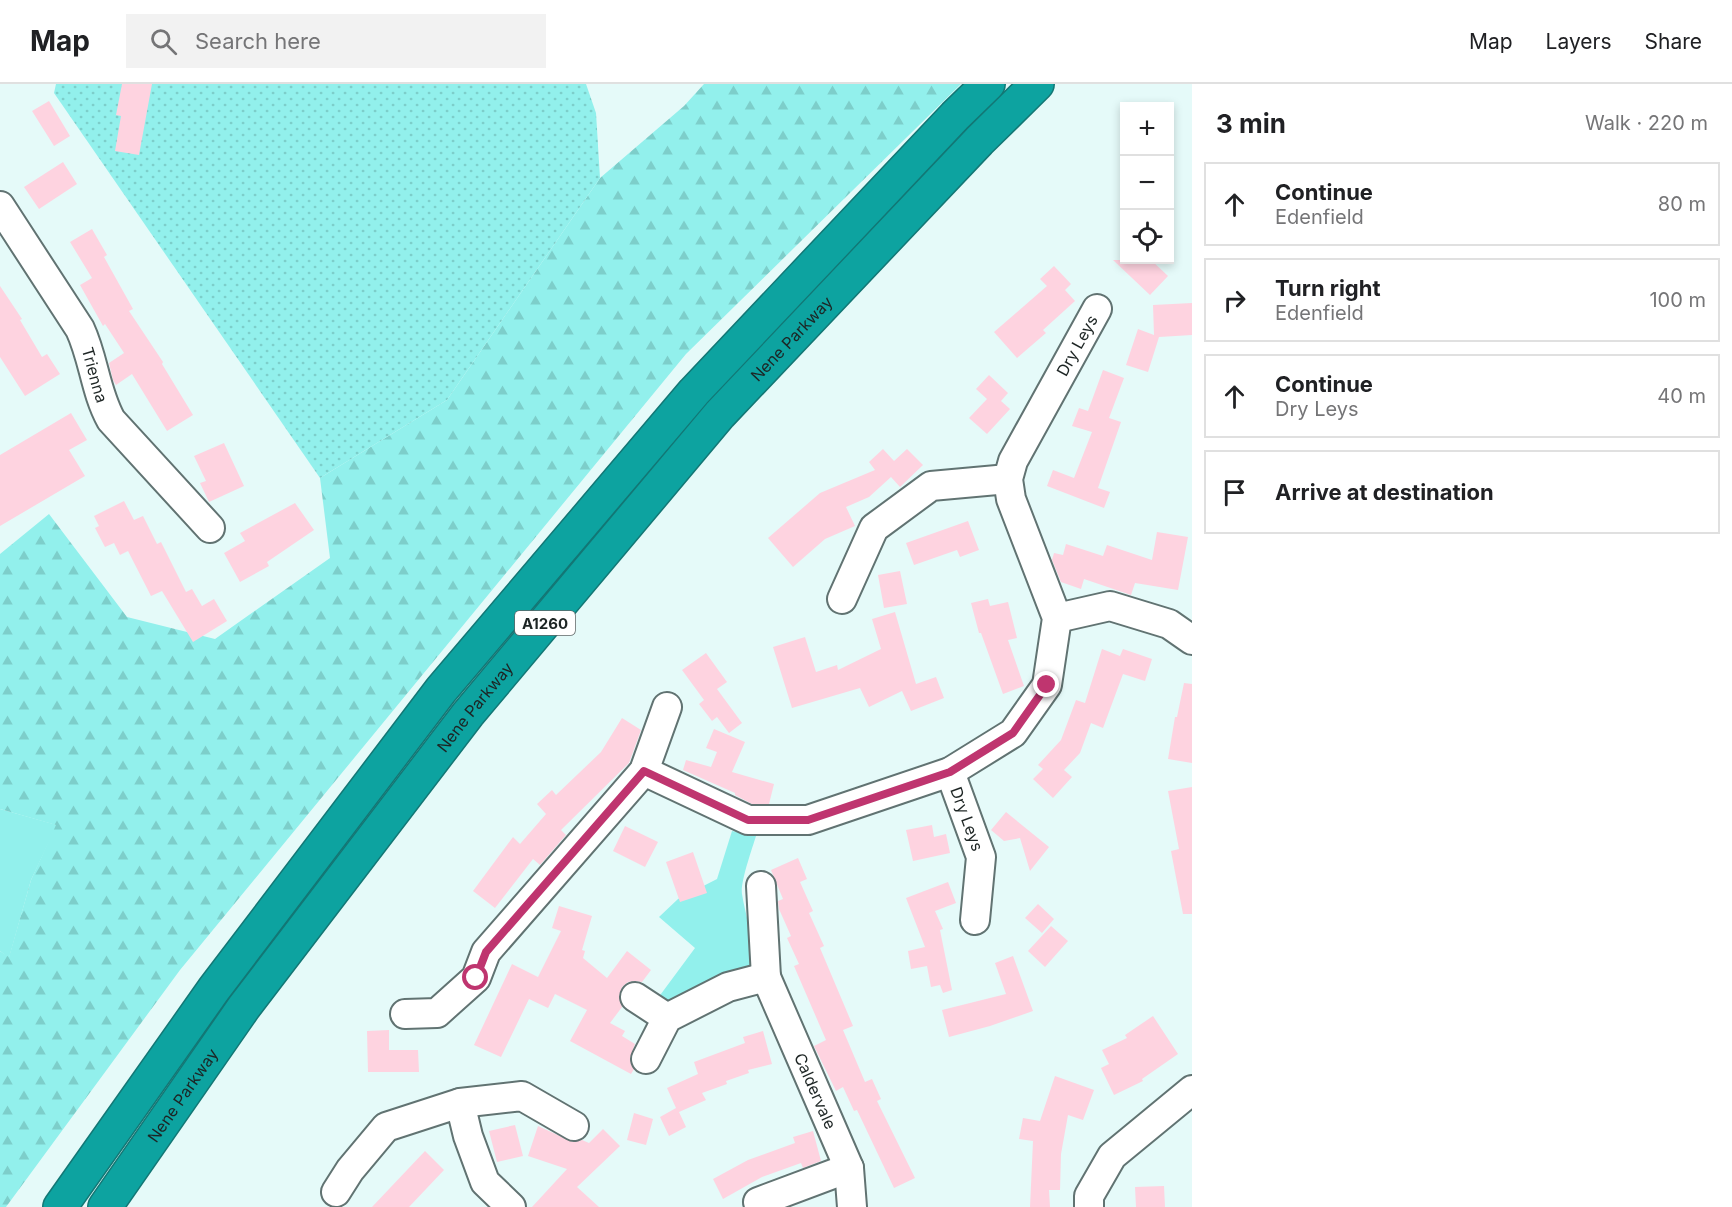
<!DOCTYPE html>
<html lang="en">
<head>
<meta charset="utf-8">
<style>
  :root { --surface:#fff; --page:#f2f2f2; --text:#202124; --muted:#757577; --line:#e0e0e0 }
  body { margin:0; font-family:Inter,sans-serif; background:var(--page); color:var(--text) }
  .controls { position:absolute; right:18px; top:18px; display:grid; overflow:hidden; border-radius:0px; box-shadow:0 3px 9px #0003 }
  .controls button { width:54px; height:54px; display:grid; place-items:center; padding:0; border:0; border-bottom:2px solid var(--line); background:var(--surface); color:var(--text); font:30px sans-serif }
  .stop { position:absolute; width:18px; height:18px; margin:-14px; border:4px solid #bf356f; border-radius:50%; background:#fff }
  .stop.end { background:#bf356f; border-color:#fff; box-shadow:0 2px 6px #0008 }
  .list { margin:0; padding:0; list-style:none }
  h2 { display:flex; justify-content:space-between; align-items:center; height:78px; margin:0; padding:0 24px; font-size:26px }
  h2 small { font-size:20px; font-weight:400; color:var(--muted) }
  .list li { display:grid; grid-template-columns:39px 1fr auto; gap:18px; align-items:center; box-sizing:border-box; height:84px; margin:0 12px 12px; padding:0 12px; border:2px solid var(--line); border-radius:0px }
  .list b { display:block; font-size:22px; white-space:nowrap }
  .list p { margin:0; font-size:20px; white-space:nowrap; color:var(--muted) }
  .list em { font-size:20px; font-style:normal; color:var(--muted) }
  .icon { flex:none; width:33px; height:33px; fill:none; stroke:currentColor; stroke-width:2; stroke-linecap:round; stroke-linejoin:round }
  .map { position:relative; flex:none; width:1192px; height:1123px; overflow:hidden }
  header { display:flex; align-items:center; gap:36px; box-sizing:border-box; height:84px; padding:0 30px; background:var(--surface); border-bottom:2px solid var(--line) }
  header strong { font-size:28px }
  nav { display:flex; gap:33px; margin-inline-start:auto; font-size:21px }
  .search { width:420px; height:54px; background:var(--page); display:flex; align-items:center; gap:15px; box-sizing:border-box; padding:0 21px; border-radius:0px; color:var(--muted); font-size:22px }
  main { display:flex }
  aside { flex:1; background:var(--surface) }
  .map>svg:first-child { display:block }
  .grass { fill:#92f0ec }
  .forest { fill:url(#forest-firs) }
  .park { fill:url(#park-dots) }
  .building { fill:#fed3e0 }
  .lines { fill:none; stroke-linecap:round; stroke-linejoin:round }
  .minor-casing { stroke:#617372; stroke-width:32 }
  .highway-casing { stroke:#137775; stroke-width:36 }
  .minor { stroke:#fff; stroke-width:28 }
  .highway { stroke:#0da3a0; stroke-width:33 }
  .route { stroke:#bf356f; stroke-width:8 }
  .labels { text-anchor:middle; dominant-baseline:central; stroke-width:5; stroke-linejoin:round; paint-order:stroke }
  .shield { fill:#fff; stroke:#616666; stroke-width:1.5 }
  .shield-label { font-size:15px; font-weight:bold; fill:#1d2524 }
  .street-label { font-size:16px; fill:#1d2524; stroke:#fff }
</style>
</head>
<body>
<header>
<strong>Map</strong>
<div class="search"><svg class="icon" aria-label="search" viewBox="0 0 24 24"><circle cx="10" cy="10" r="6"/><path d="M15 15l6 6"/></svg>Search here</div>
<nav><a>Map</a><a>Layers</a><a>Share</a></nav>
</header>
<main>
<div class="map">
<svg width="1192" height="1123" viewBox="0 0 1192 1123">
  <defs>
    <pattern id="forest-firs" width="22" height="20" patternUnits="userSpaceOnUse" patternTransform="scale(1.5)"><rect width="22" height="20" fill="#92f0ec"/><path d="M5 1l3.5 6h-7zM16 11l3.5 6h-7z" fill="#7dceca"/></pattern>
    <pattern id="park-dots" width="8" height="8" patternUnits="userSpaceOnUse" patternTransform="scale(1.5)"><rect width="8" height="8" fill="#92f0ec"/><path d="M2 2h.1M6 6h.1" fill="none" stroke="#7dceca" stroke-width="1.8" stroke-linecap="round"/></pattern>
  </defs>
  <rect width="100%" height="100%" fill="#e5faf9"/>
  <path class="grass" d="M0 725 57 741 31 796 9 874 0 867Z
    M732 747 756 752C752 765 740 799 742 810 746 837 758 861 750 888L672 921 658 914 695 864 659 833 678 815 717 795Z"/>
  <path class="forest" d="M704 0H961L686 270 180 886 6 1123H0V867L9 873 31 796 56 741 0 725V470L49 430 127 533 215 555 330 474 320 394 447 316 600 94 684 22Z"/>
  <path class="park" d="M56 0H586L596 29 600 94 447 316 320 394 54 9Z"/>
  <path class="building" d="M122 0H152L139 71 115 67 121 32 116 31Z
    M49 17 70 52 54 62 32 27Z
    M63 78 77 100 39 125 24 103Z
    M92 145 107 171 104 173 133 225 129 227 163 278 162 280 193 331 167 347 132 290 116 301 113 296 109 279 124 269 105 240 103 242 80 201 92 194 70 158Z
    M1113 176H1151L1168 192 1150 211Z
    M1054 182 1071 200 1065 206 1075 217 1043 246 1046 249 1017 274 994 248 1047 202 1040 195Z
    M0 202 22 235 20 236 42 273 47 270 60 290 25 312 0 273Z
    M1192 219V251L1159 253 1148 288 1126 281 1138 245 1154 251 1153 221Z
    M1103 286 1124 294 1109 334 1121 338 1098 404 1110 408 1104 424 1047 402 1053 386 1074 394 1092 348 1072 342 1079 324 1088 327Z
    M989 291 1008 309 1001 317 1010 325 987 350 969 334 987 315 976 305Z
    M71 329 87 356 69 366 85 392 0 442V371Z
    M224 359 244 402 209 418 200 399 206 397 194 372Z
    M883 365 894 377 907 365 923 381 900 403 891 393 869 413 846 423 855 442 825 455 793 483 768 454 820 409 875 386 869 378Z
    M124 417 134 436 143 432 157 460 161 458 186 508 192 505 202 522 214 515 227 537 193 558 162 507 151 512 128 467 120 471 114 459 105 463 95 444 99 442 94 432Z
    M295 419 314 446 267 478 269 482 240 498 224 469 245 457 240 449Z
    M968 437 979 466 960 473 957 466 914 481 906 459Z
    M1157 448 1188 453 1178 506 1135 499 1131 511 1084 495 1081 505 1061 498 1052 476 1054 469 1063 471 1066 460 1103 472 1107 461 1152 476Z
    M900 487 907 520 884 524 878 491Z
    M988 515 990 522 1008 518 1017 554 1008 556 1024 602 1003 610 981 549H979L971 519Z
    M895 528 916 600 936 593 944 614 911 627 902 607 869 623 860 604 792 624 773 563 805 553 816 588 837 581 838 586 881 565 872 535Z
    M1102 565 1120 572 1123 565 1152 575 1145 597 1123 590 1103 644 1091 639 1080 669 1064 686 1072 693 1053 714 1033 695 1043 685 1038 681 1061 656 1076 616 1085 619Z
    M706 569 727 598 717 605 742 639 729 649 717 633 712 637 699 620 704 616 682 586Z
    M1184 599 1192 600V679L1168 675 1175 633H1177Z
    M622 634 641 646 629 679 561 746 566 751 540 781 533 775 495 824 473 807 513 753 520 760 546 730 537 720 552 706 556 711 601 668Z
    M714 645 745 658 732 688 774 700 769 720H752L735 711V709L683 686 686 676 711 683 717 668 706 664Z
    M1192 703V830H1183L1171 767 1179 765 1168 707Z
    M1006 728 1049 763 1030 787 1020 754 1004 757 991 746Z
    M932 741 934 753 946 750 950 769 913 777 906 746Z
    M625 742 658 758 645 783 613 767Z
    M693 768 707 809 680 818 666 778Z
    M798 774 807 795 800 798 813 827 809 829 824 862 820 864 853 942 843 946 865 998 872 995 881 1015 877 1017 915 1094 894 1104 857 1026 854 1027 843 1003 836 1007 814 962 826 956 794 882 799 880 787 854 791 852 779 825 778 817 783 815 771 786Z
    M948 798 956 819 935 827 943 845 940 846 952 906 943 909 940 901 931 903 927 882 911 885 908 867 925 863 906 814Z
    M1038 820 1054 835 1042 849 1025 834Z
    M559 822 592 832 582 866 585 867 583 874 607 894 627 867 651 886 642 898 635 897 628 898 622 903 619 913 622 923 610 939 625 947 622 952 635 960 630 975 634 985 631 990 570 957 587 926 555 910 548 924 529 915 501 973 474 961 512 880 538 893 561 847 552 844Z
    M1051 842 1068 857 1045 883 1028 867Z
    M1013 872 1033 927 990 942 949 953 942 926 1006 910 995 879Z
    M1153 932 1178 970 1142 995 1143 997 1114 1011 1101 984 1109 980 1102 966 1127 954 1125 951Z
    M389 946V966H418L419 988H368L367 947Z
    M763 947 772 980 748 986 749 989 726 997 727 1000 702 1009 706 1016 679 1028 686 1043 669 1052 660 1033 676 1024 667 1004 698 990 694 978 745 959 743 953Z
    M1055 992 1094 1006 1083 1036 1068 1031 1061 1070 1060 1106H1049L1050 1123H1030L1033 1057 1019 1055 1023 1034 1040 1037Z
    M634 1029 653 1035 646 1061 627 1056Z
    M515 1041 523 1072 497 1078 489 1047Z
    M538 1042 573 1058 582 1056 589 1059 603 1045 620 1062 577 1103 599 1123H532L567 1085 528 1072Z
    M813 1047 821 1077 803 1084 801 1079 762 1093 723 1115 713 1095 748 1076 795 1059 793 1053Z
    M425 1067 444 1086 409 1123H372Z
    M1164 1102 1165 1123H1136L1135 1103Z"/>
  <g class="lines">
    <defs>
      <g id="minor">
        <path id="s1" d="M0 122 80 245C94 275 95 307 111 336L210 444"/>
        <path d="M842 515 874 444 931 402 1008 395"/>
        <path d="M1057 534 1110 522 1169 540 1192 556"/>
        <path id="s2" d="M644 687 748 736H808L950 688 1013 649 1047 601 1057 534 1011 415 1008 395 1013 377 1097 225"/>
        <path id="s3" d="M950 688 981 773 975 836"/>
        <path d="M761 802 766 893"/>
        <path d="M635 913 667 934"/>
        <path d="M405 930 437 929 476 894 486 868 644 687 667 623"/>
        <path id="s4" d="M646 975 667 934 728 903 766 893 849 1084 852 1123"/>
        <path d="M336 1108 350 1086 386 1043 460 1019"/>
        <path d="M758 1118 849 1084"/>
        <path d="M511 1123 485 1098 468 1052 460 1019 522 1012 574 1042"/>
        <path d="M1089 1123V1112L1112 1072 1192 1006"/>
      </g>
      <g id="highway">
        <path d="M60 1123 214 905 441 606 694 308 955 32 988 0"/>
        <path id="s5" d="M105 1123 244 923 468 630 720 330 979 57 1037 0"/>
      </g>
    </defs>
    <use href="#minor" class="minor-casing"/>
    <use href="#highway" class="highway-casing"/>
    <use href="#minor" class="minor"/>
    <use href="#highway" class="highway"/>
  </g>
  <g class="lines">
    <path class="route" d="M476 894 486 868 644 687 748 736H808L950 688 1013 649 1047 601"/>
  </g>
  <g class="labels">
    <rect class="shield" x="515" y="527" width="60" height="24" rx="4.5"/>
    <g class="shield-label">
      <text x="545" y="539">A1260</text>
    </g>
    <g class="street-label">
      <text stroke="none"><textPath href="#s5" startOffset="1108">Nene Parkway</textPath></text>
      <text stroke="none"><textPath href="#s2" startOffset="824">Dry Leys</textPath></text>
      <text stroke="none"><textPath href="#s1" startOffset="195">Trienna</textPath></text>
      <text stroke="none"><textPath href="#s5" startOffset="622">Nene Parkway</textPath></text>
      <text stroke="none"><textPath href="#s3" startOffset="50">Dry Leys</textPath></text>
      <text stroke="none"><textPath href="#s4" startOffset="278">Caldervale</textPath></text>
      <text stroke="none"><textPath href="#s5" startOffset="136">Nene Parkway</textPath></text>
    </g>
  </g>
</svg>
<div class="controls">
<button>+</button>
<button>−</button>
<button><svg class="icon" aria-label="locate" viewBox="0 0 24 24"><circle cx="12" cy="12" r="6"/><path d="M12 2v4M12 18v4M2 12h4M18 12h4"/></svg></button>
</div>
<div class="stop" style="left:476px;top:894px"></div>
<div class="stop end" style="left:1047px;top:601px"></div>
</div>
<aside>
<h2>3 min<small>Walk · 220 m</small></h2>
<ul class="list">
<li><svg class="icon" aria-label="ahead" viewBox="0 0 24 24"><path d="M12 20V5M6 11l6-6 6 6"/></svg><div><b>Continue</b><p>Edenfield</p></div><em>80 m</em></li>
<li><svg class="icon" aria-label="right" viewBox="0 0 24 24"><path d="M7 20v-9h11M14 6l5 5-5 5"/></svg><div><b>Turn right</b><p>Edenfield</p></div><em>100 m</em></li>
<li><svg class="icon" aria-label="ahead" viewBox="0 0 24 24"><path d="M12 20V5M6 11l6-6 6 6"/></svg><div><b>Continue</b><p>Dry Leys</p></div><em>40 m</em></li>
<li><svg class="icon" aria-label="arrive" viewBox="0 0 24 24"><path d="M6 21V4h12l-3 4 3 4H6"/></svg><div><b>Arrive at destination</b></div></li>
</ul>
</aside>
</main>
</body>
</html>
